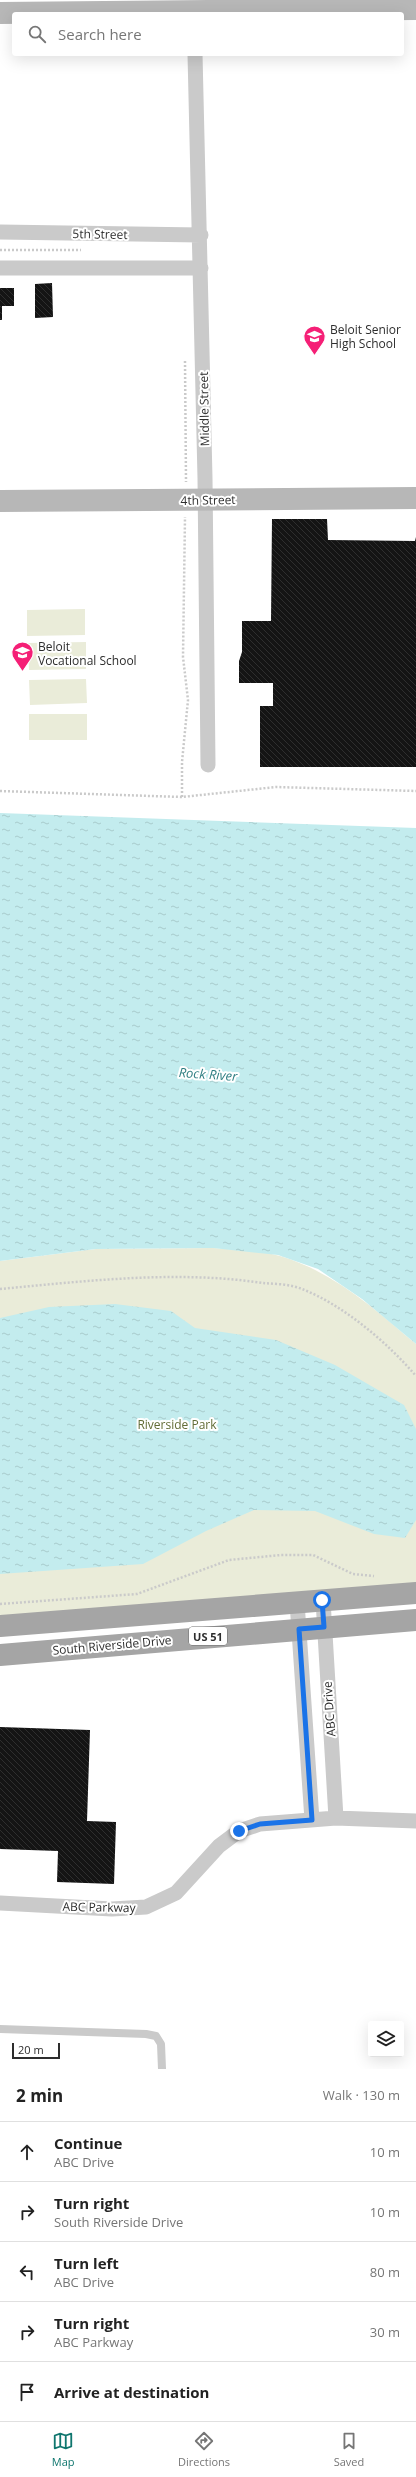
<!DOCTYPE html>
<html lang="en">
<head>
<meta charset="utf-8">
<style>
  :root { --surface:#fff; --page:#f6f6f6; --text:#222; --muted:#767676; --line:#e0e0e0; --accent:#0f766e }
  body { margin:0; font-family:"Open Sans",sans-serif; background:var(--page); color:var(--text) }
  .controls { position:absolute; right:12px; bottom:12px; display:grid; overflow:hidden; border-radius:4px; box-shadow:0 4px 16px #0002 }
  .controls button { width:36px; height:36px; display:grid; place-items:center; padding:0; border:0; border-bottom:1px solid var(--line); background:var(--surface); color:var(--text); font:20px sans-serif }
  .scale { position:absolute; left:12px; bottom:10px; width:48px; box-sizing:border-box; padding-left:4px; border:2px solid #2d2d2d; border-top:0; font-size:11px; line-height:14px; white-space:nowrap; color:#2d2d2d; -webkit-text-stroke:3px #fff; paint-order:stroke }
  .stop { position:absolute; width:12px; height:12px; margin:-9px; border:3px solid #1a73e8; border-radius:50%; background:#fff }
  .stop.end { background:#1a73e8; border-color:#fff; box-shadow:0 1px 4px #0008 }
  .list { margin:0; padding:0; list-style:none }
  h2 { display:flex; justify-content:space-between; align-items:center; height:52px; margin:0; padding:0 16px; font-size:17px }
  h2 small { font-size:13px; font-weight:400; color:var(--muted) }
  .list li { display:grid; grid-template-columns:26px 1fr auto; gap:12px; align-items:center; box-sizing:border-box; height:60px; padding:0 16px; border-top:1px solid var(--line) }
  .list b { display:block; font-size:15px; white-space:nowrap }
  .list p { margin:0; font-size:13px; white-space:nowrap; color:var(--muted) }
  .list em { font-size:13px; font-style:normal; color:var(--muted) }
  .icon { flex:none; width:22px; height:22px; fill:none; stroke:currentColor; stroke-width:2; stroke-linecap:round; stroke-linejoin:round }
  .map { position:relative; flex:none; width:416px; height:2069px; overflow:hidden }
  .search { position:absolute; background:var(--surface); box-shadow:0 4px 16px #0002; left:12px; right:12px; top:12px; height:44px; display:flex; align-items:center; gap:10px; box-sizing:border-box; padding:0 14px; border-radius:4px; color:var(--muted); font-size:15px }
  .sheet { height:352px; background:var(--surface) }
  nav { display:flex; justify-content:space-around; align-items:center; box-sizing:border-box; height:56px; border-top:1px solid var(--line); background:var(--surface); font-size:11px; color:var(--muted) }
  nav a { display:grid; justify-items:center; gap:2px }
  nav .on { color:var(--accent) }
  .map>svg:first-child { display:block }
  .green { fill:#eaecd9 }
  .water { fill:url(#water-ripples) }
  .building { fill:url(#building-back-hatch) }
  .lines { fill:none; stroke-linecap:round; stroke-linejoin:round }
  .path { stroke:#cacaca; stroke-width:2.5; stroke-dasharray:2 2; stroke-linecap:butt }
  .lane { stroke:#cacaca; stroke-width:8 }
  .street { stroke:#cacaca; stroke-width:15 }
  .secondary { stroke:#b7b7b7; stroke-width:22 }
  .primary { stroke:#a5a5a5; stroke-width:22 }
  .route { stroke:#1a73e8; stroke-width:5 }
  .labels { text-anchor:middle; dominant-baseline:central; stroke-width:4; stroke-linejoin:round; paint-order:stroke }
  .shield { fill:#fff; stroke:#6c6c6c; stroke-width:1 }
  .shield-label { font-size:11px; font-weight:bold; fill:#2d2d2d }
  .street-label { font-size:12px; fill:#2d2d2d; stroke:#fff }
  .poi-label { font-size:12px; fill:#2d2d2d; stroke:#fff; text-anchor:start }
  .park-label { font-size:12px; fill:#626d37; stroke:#fff }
  .water-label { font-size:13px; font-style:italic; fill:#2f7e82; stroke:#fff }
</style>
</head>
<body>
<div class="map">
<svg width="416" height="2069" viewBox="0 0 416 2069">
  <defs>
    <pattern id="water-ripples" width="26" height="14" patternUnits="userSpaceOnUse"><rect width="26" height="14" fill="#c3ecee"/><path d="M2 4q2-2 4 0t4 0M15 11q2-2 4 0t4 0" fill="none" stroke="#a8cbcc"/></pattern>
    <pattern id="building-back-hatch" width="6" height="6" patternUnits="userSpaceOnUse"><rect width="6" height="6" fill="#141414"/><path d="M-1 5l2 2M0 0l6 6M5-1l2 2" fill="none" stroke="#2e2e2e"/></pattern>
  </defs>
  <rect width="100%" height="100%" fill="#fff"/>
  <path class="green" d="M85 609V635L27 636V610Z
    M86 642V669L29 670 28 643Z
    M86 679 87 703 30 705 29 680Z
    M29 714H87V740H29Z
    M213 1248C234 1250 259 1250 280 1256 334 1272 373 1308 416 1344V1583L0 1616V1261L96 1249Z"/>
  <path class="water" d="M0 813 416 828V1344L362 1299 318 1269 278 1255 213 1248 96 1249 0 1261Z
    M115 1304 171 1311 195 1328 276 1340 335 1365 404 1405 416 1429V1520L405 1538 374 1534 315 1511 254 1510 206 1531 143 1564 0 1574V1318L49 1307Z"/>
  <path class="building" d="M52 283 53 317 35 318V284Z
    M0 288H14V306H2V320H0Z
    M272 519H327L328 540 415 541 416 537V767H260V706H273V683H239V661L242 652V621H271Z
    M0 1727 90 1730 87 1821 116 1822 114 1884 57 1882 58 1851 0 1849Z"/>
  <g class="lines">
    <path class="path" d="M0 250H81
      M185 361 186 482
      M0 791 182 797 276 787 416 791
      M182 797V762L188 700 183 657 185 517
      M0 1289C86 1281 177 1270 263 1283 275 1284 290 1284 302 1289 343 1305 387 1342 416 1376
      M0 1604 137 1594 229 1560 281 1555H313L353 1574 374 1576"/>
    <path class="lane" d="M0 2029 146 2034 156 2036 161 2044 162 2069"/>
    <path class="street" d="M195 54 205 478 208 765
      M0 232 201 235
      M0 268H201
      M323 1600 336 1818
      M297 1602 312 1820
      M0 1903 112 1909 146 1907 176 1893 219 1846 239 1831 260 1824 336 1818 416 1821"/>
    <path class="secondary" d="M0 13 416 9
      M0 501 416 498"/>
    <path class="primary" d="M0 1626 416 1593
      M0 1655 416 1620"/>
  </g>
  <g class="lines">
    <path class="route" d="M239 1831 260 1824 312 1820 299 1629 324 1627 322 1600"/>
  </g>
  <defs>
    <symbol id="school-pin" viewBox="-11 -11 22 30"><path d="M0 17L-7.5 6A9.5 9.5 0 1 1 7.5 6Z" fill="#f51f76" stroke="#fff"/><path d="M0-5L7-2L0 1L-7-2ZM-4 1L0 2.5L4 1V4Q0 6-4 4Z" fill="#fff"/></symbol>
  </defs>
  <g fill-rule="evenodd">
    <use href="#school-pin" x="302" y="324" width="25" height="34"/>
    <use href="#school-pin" x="10" y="640" width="25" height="34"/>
  </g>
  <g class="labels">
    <rect class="shield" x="189" y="1627" width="38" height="18" rx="3"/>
    <g class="shield-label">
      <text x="208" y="1636">US 51</text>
    </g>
    <g class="street-label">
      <text transform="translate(100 234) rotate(1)">5th Street</text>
      <text transform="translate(204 409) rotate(-91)">Middle Street</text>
      <text transform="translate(208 500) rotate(-1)">4th Street</text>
      <text transform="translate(112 1645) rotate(-5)">South Riverside Drive</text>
      <text transform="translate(329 1709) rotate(-94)">ABC Drive</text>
      <text transform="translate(99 1907) rotate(1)">ABC Parkway</text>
    </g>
    <g class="poi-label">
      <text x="330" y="329">Beloit Senior<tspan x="330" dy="14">High School</tspan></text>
      <text x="38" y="646">Beloit<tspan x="38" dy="14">Vocational School</tspan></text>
    </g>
    <g class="park-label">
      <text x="177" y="1424">Riverside Park</text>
    </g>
    <g class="water-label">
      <text transform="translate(208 1074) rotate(4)">Rock River</text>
    </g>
  </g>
</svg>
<div class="controls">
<button><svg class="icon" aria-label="layers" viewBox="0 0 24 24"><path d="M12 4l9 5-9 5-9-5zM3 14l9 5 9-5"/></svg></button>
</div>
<div class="scale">20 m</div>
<div class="stop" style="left:322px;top:1600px"></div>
<div class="stop end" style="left:239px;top:1831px"></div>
<div class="search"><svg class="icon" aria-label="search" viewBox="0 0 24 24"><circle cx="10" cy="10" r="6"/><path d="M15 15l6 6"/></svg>Search here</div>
</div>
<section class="sheet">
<h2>2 min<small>Walk · 130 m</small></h2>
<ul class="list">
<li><svg class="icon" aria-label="ahead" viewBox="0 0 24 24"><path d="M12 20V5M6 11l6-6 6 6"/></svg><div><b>Continue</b><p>ABC Drive</p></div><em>10 m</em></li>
<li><svg class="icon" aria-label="right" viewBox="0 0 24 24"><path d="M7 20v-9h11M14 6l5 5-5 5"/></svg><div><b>Turn right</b><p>South Riverside Drive</p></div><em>10 m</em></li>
<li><svg class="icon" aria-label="left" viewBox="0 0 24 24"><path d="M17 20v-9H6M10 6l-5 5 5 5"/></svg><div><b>Turn left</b><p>ABC Drive</p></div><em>80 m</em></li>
<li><svg class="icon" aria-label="right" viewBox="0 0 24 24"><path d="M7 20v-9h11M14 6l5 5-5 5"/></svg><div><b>Turn right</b><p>ABC Parkway</p></div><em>30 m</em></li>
<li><svg class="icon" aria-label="arrive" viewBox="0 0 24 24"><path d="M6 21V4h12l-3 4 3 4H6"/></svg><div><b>Arrive at destination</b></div></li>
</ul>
</section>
<nav>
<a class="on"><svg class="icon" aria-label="map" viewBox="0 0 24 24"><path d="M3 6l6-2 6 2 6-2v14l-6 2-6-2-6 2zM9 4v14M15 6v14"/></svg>Map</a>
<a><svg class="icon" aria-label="directions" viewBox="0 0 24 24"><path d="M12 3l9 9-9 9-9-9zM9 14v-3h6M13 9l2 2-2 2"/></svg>Directions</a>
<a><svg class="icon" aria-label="saved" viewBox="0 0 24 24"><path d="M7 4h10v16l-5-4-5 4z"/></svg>Saved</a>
</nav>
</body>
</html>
